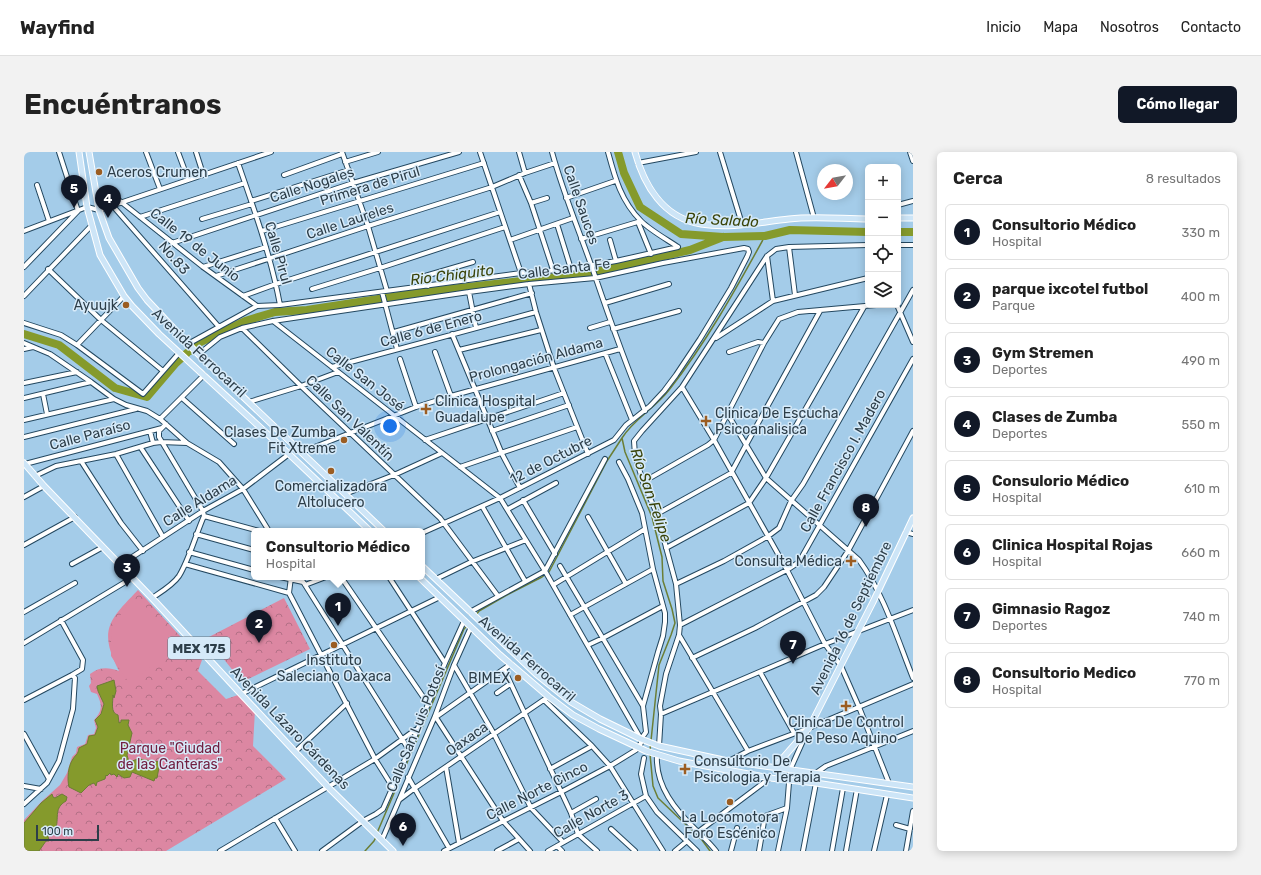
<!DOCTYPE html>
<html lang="es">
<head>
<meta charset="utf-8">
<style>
  :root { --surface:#fff; --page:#f2f2f2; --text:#222; --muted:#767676; --line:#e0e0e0; --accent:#111827 }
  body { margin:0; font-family:Rubik,sans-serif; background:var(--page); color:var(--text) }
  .controls { position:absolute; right:12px; top:12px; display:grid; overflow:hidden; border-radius:6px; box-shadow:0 2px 10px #0003 }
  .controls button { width:36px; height:36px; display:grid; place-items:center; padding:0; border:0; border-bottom:1px solid var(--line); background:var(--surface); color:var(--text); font:20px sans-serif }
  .compass { position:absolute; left:793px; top:12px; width:36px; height:36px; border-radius:50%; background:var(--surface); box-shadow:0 2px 10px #0003; rotate:239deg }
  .scale { position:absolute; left:12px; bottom:10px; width:63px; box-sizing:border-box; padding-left:4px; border:2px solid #2d3e49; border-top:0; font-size:11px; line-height:14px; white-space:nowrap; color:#2d3e49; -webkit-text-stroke:3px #d6eaf9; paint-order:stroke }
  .you { position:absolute; left:366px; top:274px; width:14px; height:14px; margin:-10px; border:3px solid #fff; border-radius:50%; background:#1a73e8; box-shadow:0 0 0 6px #1a73e833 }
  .badge { display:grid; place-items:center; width:26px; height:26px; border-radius:50%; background:var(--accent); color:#fff; font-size:13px; font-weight:700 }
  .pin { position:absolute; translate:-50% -33px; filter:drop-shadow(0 1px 2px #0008) }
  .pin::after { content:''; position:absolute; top:21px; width:14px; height:12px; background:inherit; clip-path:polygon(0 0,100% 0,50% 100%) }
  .popup { position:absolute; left:227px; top:376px; width:174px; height:52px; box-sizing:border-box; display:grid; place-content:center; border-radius:6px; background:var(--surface); filter:drop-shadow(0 1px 3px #0005); font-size:13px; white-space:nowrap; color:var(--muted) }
  .popup b { font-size:15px; color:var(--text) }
  .popup::after { content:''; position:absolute; left:50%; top:100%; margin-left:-8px; border:8px solid transparent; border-top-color:var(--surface) }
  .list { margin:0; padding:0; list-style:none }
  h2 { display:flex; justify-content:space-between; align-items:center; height:52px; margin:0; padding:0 16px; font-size:17px }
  h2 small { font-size:13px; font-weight:400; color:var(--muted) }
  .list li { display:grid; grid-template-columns:26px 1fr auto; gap:12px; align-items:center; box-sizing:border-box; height:56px; margin:0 8px 8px; padding:0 8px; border:1px solid var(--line); border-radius:6px }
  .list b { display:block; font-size:15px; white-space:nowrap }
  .list p { margin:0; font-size:13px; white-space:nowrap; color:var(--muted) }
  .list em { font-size:13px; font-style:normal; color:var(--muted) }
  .icon { flex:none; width:22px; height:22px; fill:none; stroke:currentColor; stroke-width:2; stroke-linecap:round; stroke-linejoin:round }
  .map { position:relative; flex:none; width:889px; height:699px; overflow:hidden; border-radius:6px }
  header { display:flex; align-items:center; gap:24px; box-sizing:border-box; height:56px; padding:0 20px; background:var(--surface); border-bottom:1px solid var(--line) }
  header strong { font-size:19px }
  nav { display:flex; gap:22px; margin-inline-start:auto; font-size:14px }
  .intro { display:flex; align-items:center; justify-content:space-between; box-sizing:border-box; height:96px; padding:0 24px }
  h1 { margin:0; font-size:28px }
  .button { padding:10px 18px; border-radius:6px; background:var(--accent); color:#fff; font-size:14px; font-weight:700 }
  main { display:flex; gap:24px; padding:0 24px }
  aside { flex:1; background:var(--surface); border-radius:6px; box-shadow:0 2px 10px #0003 }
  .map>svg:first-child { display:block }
  .forest { fill:url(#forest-crowns) }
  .pitch { fill:#dc87a2 }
  .water { fill:#859a2c; stroke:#6b7e35 }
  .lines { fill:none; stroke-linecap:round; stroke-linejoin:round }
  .stream { stroke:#6b7e35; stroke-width:1.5 }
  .river { stroke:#859a2c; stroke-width:8 }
  .minor-casing { stroke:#244860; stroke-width:6 }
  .major-casing { stroke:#fff; stroke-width:7 }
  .minor { stroke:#fff; stroke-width:4 }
  .major { stroke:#cde5f7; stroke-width:5 }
  .poi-dot { fill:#9b5d22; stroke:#d6eaf9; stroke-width:1.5 }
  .labels { text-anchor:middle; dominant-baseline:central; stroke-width:3; stroke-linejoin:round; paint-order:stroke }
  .shield { fill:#d6eaf9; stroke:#60727e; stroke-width:1 }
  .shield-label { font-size:13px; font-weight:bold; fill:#2d3e49 }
  .poi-label { font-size:14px; fill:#2d3e49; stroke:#d6eaf9; text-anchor:start }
  .street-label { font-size:14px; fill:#2d3e49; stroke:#d6eaf9 }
  .park-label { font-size:14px; fill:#722041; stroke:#d6eaf9 }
  .water-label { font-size:15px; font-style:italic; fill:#3a440a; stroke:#d6eaf9 }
</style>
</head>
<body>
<header>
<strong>Wayfind</strong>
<nav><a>Inicio</a><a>Mapa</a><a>Nosotros</a><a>Contacto</a></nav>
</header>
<div class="intro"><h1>Encuéntranos</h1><a class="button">Cómo llegar</a></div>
<main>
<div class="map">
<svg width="889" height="699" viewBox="0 0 889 699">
  <defs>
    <pattern id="forest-crowns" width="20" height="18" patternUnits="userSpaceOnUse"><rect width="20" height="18" fill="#dc87a2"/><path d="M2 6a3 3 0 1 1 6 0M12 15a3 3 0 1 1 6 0" fill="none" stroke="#b37086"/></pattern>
  </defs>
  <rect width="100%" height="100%" fill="#a4cce9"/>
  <path class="forest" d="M114 438 178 508 174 519 202 547 217 542 231 558 229 594 262 627 142 699H0V668L18 649 36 633 43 621 48 605 52 601 53 595 61 592 64 583 70 582 72 576 70 568C79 558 78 553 73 542L67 540 65 534 67 531 66 522C75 515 84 515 95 519 74 478 85 468 114 438Z
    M260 446 286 497 218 530 183 486Z"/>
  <path class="pitch" d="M110 448 117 449 154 494 105 531 87 504V490L88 477 103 452Z"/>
  <path class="water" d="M90 528 92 539 90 546 89 543C89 550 86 561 94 563L95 571 97 570V568H105L104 573 108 581 103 603 105 610 114 607 136 610 133 626H131L130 629 108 620 106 625 100 626 94 622 93 625 90 622 87 623 86 621 83 624 82 623 81 627 73 630 72 634 70 631 65 633 57 641 45 635C43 627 44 614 49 607 52 602 54 603 55 596L63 592 65 584 71 583 74 575 71 568 77 562 80 552 74 539 73 534Z
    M28 642 29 645 31 646 38 642 43 645 42 649C30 656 35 664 32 676L22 679V681L24 684 25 689H22L15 699H0V671L17 651Z"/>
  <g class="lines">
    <path class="stream" d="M452 463 455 459 481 444 518 425 525 420 583 309 598 286
      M626 598 635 513 647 483 651 471 648 457 639 429 638 405 628 365 601 300 598 286C610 267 631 256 645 238 682 191 712 137 741 84
      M626 602 629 634 634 646 678 688 686 699
      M353 681 440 477 443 474
      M341 699 350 689 352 685"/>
    <path class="river" d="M594 0 600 21 616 55 657 82 699 85 741 84 766 78 844 80
      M874 80H889
      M0 182 35 193 91 236 123 245 152 211 163 201
      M166 199 173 192 221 169 251 160 283 158 400 140 567 121 666 98 699 85"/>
    <defs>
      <path id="minor" d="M122 0 136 37
        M154 0 164 27
        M172 0 179 22
        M318 0 344 74 363 139
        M456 0 497 121
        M495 0 501 21
        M528 0C539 41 556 81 570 121 586 168 602 213 621 259
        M584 0C591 26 597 49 617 69 626 78 642 87 654 95
        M696 0 718 72
        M772 0 790 66
        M886 0 889 9
        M321 10 354 0
        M214 11C230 57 247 104 256 153
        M614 11 672 0
        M260 23 318 2
        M495 23 507 51 529 118
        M13 33 25 69
        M542 46 591 29
        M96 49 179 115 233 154
        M227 49 325 18
        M507 51 523 46
        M88 53 195 175
        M874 53 889 49
        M116 65 221 31
        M178 67 228 52
        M614 70 627 102
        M533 72 547 117
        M0 79 63 55 75 58 247 0
        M238 79 460 11
        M557 87 617 69
        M486 88 549 66
        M586 88 592 109
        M148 91 329 31 435 0
        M874 93H889
        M765 95 771 143
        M743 104 749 149
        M0 115 54 59 35 0
        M179 115 242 95
        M24 117 77 168 139 219
        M192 124 344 74 468 35 501 21 531 11
        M505 132 512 160 530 216 564 302
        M404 134 401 124 449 110
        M288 137 356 116 481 75
        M358 140 373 197
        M445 140 452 176
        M0 144 68 73
        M219 144 252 132 476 60
        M581 151 645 132
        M873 153 889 190
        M249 169 476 346 521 419 617 587V591L612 598 586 614 537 640 420 699
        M0 171 37 183 53 193 119 242 155 201
        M218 176 277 234 416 366 474 444
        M566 176 586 170
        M589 177 655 159
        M370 180 508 141
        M428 182 478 302 496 336
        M692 186 749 149 844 126
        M0 191 26 202 67 230 90 247 102 253 123 259 136 267 163 291
        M164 192 233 154 256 153 497 121 547 117 592 109 654 95
        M53 193 100 144
        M0 197 9 195
        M435 198 517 178
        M411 200 427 244
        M705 200 734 190 740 191
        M581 201 608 268
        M175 202 196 185 218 176 249 169 445 140 505 132 571 126 639 111 720 96 724 97 725 100 723 105 707 136 676 187 652 223 640 239 626 254 602 273 590 288 476 346 398 381
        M376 207 392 255
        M308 215 512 160
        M0 231 53 220
        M658 235 690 288 763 418 801 492 817 514 835 555 865 631
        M19 242 23 262
        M0 246 67 230
        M158 246 210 292
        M225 250 277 234 314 220
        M703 261 742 326 835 408C860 442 873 486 889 526
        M136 267 180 223
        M0 268 90 247
        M126 279 129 291
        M468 279 545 253
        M0 285 112 257
        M401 288 540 241
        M117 296 165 369
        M278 300 392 255 427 244 596 197
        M92 302 139 385
        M57 309 97 371 119 399
        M595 310 604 327 618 361 629 417 641 461V470L639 484 634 500 619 554 622 580 617 587
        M1 312 138 276
        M436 315 553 275
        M11 324 32 314 92 302 129 291 137 290 163 291 195 310 219 337 245 379
        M619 330 684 293 690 288 740 191 755 167 774 160 852 153
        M321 342 370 323 418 301
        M0 345 20 334
        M499 348 531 402
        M458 354 501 429
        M484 357 532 331
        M633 362 707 321 722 293 796 159
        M180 364 235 379
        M564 365 602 432
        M882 380 889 382
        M172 382 230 398
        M0 393 51 365
        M642 396 725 351 742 326 840 155
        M165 400 230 418
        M48 412 79 395
        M161 412 265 441
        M96 413 179 359 219 337 265 302
        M536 414 619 554
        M256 425 279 430
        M276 425 385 598
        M317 425 404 552
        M365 425 421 511
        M412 427 447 410 502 388
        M652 432 700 409 743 385 755 376 767 349 779 332 889 138
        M281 433 302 425
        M529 433 621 377
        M265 441 351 607 368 634
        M265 441 267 425
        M128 446C137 440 149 433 155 424 165 408 172 382 180 364L179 359 135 285V279L142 272
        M0 460 51 431
        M446 460 521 419 581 307
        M546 463 629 417
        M656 473 763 418 775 410 889 207
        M655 483 724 599
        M0 491 108 426
        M564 493 579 486 639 454
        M668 506 731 476 792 443 800 435 824 399 889 279
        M430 513 470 582 507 656 539 690
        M480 517 547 661 554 682 573 699
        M736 520 770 581
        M473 541 486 532
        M217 542 416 445
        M0 548 48 523 58 517 59 508 37 468
        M520 548 568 594 586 614 639 699
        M637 562 801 492 889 458
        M411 564 479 669 506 699
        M412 565 487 512
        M0 582 25 627
        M635 594 637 562 636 554 642 522 655 483 656 473 652 432 633 362 619 330 611 303 610 289 618 279 658 235 743 104 752 97 765 95 844 93
        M272 599 323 551
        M633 603C631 634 652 659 673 679 680 686 686 691 692 699
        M620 606 617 622 622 644 633 660 673 699
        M705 609 724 599 785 576 889 532
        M422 615 435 691
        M526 617 568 594
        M792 621 802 614 889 579
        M384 625 425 696
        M0 634 17 637
        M375 648 391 636 521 547
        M0 652 23 631 35 609 49 557 51 526 48 523
        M547 661 572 647
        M251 666 271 699
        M872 673 886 677
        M587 677 611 699
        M674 680 746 626
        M358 688 411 564 430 513 447 475
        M533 694 538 699
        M196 699 351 607 391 578
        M298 699 339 669 352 662 359 657 385 598 421 511 440 469
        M473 699 495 687
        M524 699 622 644
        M651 699 663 689
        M707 699 713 676
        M735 699 741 664 763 656
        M754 699 763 656 766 618 783 580
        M779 699 792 631
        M808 699 819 636
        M822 699 833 637
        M850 699 863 643
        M882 699 889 659"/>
      <path id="major" d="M55 0 63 55 76 103 100 144 108 154 135 182 265 302 346 379
        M65 0 75 58 85 86 114 136 123 148 172 200 360 379
        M611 0C620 33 639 66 677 72 706 77 736 70 765 67 791 64 818 67 844 67
        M874 66H889
        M0 311 20 334 128 446 217 542 304 635 369 699
        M398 414 512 522 547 550 576 567 617 587 635 594 704 609 889 635
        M395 425 476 503 525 545 549 563 575 577 622 599 655 609 746 626 792 631 889 646
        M751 615 785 576 849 450 889 366"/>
    </defs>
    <use href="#minor" class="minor-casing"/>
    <use href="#major" class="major-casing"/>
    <use href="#minor" class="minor"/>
    <use href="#major" class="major"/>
  </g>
  <g class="poi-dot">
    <circle cx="75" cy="20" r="4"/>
    <circle cx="102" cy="153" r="4"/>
    <path d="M400 251h4v4h4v4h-4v4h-4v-4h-4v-4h4z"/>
    <path d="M680 263h4v4h4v4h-4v4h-4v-4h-4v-4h4z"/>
    <circle cx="320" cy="288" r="4"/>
    <circle cx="307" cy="319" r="4"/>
    <path d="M825 403h4v4h4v4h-4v4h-4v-4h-4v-4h4z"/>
    <circle cx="310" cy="493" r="4"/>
    <circle cx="494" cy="526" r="4"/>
    <path d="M820 548h4v4h4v4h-4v4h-4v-4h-4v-4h4z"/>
    <path d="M659 611h4v4h4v4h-4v4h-4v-4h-4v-4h4z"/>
    <circle cx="706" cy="650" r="4"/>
  </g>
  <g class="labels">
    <rect class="shield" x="144" y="485" width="62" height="22" rx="3"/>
    <g class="shield-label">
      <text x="175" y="496">MEX 175</text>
    </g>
    <g class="poi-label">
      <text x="83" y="20">Aceros Crumen</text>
      <text x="94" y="153" text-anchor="end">Ayuujk</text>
      <text x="411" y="249">Clinica Hospital<tspan x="411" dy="16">Guadalupe</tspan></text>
      <text x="691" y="261">Clinica De Escucha<tspan x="691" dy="16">Psicoanalisica</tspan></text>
      <text x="312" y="280" text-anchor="end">Clases De Zumba<tspan x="312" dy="16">Fit Xtreme</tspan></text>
      <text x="307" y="334" text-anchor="middle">Comercializadora<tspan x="307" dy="16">Altolucero</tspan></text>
      <text x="818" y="409" text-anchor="end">Consulta Médica</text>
      <text x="310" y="508" text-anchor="middle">Instituto<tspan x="310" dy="16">Saleciano Oaxaca</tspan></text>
      <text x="486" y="526" text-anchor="end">BIMEX</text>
      <text x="822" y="570" text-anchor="middle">Clinica De Control<tspan x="822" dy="16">De Peso Aquino</tspan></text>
      <text x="670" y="609">Consultorio De<tspan x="670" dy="16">Psicologia y Terapia</tspan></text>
      <text x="706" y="665" text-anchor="middle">La Locomotora<tspan x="706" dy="16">Foro Escénico</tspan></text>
    </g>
    <g class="street-label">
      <text transform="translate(288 33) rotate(-18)">Calle Nogales</text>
      <text transform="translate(346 34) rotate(-17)">Primera de Pirul</text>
      <text transform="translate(557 53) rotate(71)">Calle Sauces</text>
      <text transform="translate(326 69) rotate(-18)">Calle Laureles</text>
      <text transform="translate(171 93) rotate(38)">Calle 19 de Junio</text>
      <text transform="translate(254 101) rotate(74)">Calle Pirul</text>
      <text transform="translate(150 106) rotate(49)">No.83</text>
      <text transform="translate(540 117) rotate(-7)">Calle Santa Fe</text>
      <text transform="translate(407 177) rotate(-15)">Calle 6 de Enero</text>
      <text transform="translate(175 201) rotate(43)">Avenida Ferrocarril</text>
      <text transform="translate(512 208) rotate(-15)">Prolongación Aldama</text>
      <text transform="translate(341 227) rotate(38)">Calle San José</text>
      <text transform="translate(326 266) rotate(44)">Calle San Valentín</text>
      <text transform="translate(66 283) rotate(-15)">Calle Paraíso</text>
      <text transform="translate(527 308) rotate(-27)">12 de Octubre</text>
      <text transform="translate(819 309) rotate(-61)">Calle Francisco I. Madero</text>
      <text transform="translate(176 349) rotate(-32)">Calle Aldama</text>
      <text transform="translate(827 466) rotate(-64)">Avenida 16 de Septiembre</text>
      <text transform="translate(503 507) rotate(41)">Avenida Ferrocarril</text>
      <text transform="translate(266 576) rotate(46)">Avenida Lázaro Cárdenas</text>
      <text transform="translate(392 577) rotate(-68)">Calle San Luis Potosí</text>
      <text transform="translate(443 587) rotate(-35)">Oaxaca</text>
      <text transform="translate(513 639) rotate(-27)">Calle Norte Cinco</text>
      <text transform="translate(567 662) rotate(-29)">Calle Norte 3</text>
    </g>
    <g class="park-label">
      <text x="146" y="596">Parque "Ciudad<tspan x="146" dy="16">de las Canteras"</tspan></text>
    </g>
    <g class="water-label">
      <text transform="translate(698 68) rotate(3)">Río Salado</text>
      <text transform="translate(428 123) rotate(-7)">Rio Chiquito</text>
      <text transform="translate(627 343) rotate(71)">Río San Felipe</text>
    </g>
  </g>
</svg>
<div class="controls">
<button>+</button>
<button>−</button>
<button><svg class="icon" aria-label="locate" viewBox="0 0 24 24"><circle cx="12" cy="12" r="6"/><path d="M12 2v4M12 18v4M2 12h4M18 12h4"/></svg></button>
<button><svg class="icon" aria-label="layers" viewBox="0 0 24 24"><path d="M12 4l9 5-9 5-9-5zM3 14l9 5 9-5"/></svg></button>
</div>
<svg class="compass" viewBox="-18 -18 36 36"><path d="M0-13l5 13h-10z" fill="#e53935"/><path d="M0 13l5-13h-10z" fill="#767676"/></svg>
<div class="scale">100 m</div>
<div class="you"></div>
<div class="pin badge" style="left:314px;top:474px">1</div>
<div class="popup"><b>Consultorio Médico</b>Hospital</div>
<div class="pin badge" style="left:235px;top:491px">2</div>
<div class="pin badge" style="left:103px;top:435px">3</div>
<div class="pin badge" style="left:84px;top:66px">4</div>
<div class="pin badge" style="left:50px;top:56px">5</div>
<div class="pin badge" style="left:379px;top:694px">6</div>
<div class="pin badge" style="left:769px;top:512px">7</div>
<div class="pin badge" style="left:842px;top:375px">8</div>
</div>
<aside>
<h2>Cerca<small>8 resultados</small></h2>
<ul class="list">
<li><span class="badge">1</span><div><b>Consultorio Médico</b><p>Hospital</p></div><em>330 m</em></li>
<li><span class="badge">2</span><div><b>parque ixcotel futbol</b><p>Parque</p></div><em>400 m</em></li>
<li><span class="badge">3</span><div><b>Gym Stremen</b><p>Deportes</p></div><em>490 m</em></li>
<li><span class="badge">4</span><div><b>Clases de Zumba</b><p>Deportes</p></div><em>550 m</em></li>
<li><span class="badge">5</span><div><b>Consulorio Médico</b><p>Hospital</p></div><em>610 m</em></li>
<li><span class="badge">6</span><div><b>Clinica Hospital Rojas</b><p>Hospital</p></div><em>660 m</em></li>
<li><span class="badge">7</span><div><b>Gimnasio Ragoz</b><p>Deportes</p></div><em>740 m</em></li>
<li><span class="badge">8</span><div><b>Consultorio Medico</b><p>Hospital</p></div><em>770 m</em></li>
</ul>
</aside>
</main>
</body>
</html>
